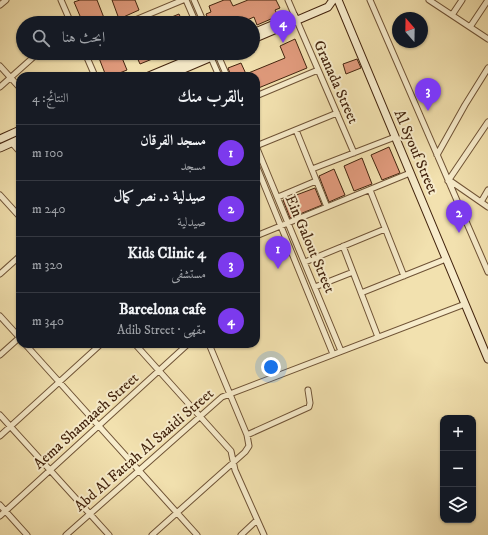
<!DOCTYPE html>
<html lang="ar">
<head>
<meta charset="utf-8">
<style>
  :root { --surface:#171b24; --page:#242831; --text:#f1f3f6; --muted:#9ea1a6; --line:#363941; --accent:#7c3aed }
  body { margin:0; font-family:"IM FELL DW Pica",Amiri,serif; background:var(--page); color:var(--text); direction:rtl }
  .controls { position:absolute; right:12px; bottom:12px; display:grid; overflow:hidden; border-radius:8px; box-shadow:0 1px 3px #0004 }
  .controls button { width:36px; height:36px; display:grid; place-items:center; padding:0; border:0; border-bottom:1px solid var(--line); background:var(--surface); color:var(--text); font:20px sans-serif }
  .compass { position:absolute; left:392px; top:12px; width:36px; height:36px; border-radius:50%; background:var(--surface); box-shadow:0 1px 3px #0004; rotate:340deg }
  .you { position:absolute; left:271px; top:367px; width:14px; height:14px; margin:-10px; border:3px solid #fff; border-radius:50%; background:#1a73e8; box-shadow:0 0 0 6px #1a73e833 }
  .badge { display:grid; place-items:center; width:26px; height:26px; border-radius:50%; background:var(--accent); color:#fff; font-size:13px; font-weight:700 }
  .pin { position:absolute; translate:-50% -33px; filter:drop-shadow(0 1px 2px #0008) }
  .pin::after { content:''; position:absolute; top:21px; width:14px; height:12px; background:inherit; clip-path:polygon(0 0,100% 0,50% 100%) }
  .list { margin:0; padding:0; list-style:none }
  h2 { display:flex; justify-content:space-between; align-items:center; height:52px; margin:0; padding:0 16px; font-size:17px }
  h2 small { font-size:13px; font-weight:400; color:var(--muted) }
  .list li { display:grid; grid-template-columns:26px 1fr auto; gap:12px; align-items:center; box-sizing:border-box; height:56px; padding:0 16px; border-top:1px solid var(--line) }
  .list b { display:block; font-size:15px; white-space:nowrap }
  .list p { margin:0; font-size:13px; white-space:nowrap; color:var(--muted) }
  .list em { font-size:13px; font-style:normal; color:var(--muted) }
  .icon { flex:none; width:22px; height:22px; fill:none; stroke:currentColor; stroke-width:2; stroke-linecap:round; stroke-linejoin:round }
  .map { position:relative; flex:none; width:488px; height:535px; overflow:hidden; direction:ltr }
  .search { position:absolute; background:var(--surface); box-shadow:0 1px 3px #0004; left:16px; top:16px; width:244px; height:44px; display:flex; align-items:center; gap:10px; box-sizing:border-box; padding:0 14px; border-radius:22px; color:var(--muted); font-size:15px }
  .panel { position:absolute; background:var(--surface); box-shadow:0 1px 3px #0004; left:16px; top:72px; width:244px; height:276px; border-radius:12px; direction:rtl }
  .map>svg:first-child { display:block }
  .building { fill:#e09a7c; stroke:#43240e }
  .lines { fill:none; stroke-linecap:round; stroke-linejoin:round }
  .minor-casing { stroke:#6f5336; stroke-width:7 }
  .secondary-casing { stroke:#43240e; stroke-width:9 }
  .minor { stroke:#f7eccb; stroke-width:5 }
  .secondary { stroke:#f7eccb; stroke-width:7 }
  .labels { text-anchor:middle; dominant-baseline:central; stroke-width:4; stroke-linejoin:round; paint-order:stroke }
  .street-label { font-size:15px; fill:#43240e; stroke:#f7eccb }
</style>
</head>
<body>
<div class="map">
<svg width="488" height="535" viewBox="0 0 488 535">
  <rect width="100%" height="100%" fill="#f2e1af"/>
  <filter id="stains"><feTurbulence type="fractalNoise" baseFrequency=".005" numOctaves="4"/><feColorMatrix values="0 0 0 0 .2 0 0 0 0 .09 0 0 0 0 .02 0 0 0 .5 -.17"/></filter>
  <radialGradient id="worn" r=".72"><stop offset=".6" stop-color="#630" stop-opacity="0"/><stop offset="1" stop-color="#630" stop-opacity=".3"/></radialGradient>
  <path class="building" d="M80 0H97L106 23H83L74 2Z
    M112 0H135L139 10 119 19Z
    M224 0H230L233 6 248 0H276L280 8 275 10 278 16 257 25 254 17 240 23H210L206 14 211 12 209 6Z
    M179 14 183 23H157Z
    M295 39 307 68 256 89V76H231L228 68 241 63 246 74 285 58 280 46Z
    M97 53H120L127 70 112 76H106Z
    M135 53H167L140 64Z
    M357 59 361 68 346 74 343 64Z
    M389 147 400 173 382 180 371 155Z
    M362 158 372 184 354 191 344 166Z
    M334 169 345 195 329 202 319 176Z
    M315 188 322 205 290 218 283 200Z"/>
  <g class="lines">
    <defs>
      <path id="minor" d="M61 0 71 23
        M186 0 196 23
        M194 0 204 23
        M288 0 354 153
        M370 0 488 272
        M429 0 488 39
        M0 5 6 0
        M452 15 462 0
        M128 23 183 0
        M470 27 488 0
        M85 53 95 76
        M209 53 219 76
        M217 53 227 76
        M0 66 20 88
        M0 87 38 53
        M256 96 318 70
        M337 113 256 146 341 351
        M296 130 327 207
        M12 143 20 152
        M437 155 465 105 488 68
        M256 165 333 354
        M312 169 395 137
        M449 180 488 207
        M448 181 488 122
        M370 190 404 276
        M0 195 20 217
        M278 197 316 181
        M481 202 488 190
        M256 236 410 173
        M343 246 378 337
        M305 262 385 229
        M0 274 20 256
        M315 287 353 272
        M361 293 446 259
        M0 316 20 338
        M25 344 197 535
        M135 344 231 451 235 470 264 535
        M0 355 20 337
        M0 415 109 535
        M247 435 309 407 310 403 308 390
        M0 436 101 344
        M0 505 27 535
        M0 516 188 344
        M66 535 222 397 465 304
        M152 535 245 452 249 446 247 435 209 344
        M241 535 257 520"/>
      <path id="secondary" d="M338 0 488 359
        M253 33 294 16
        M253 39 328 7 333 0
        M149 76 204 53
        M167 76 221 53
        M0 139 20 130
        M0 148 20 139"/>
    </defs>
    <use href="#minor" class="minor-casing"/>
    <use href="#secondary" class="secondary-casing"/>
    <use href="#minor" class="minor"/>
    <use href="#secondary" class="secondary"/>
  </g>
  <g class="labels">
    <g class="street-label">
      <text transform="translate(336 82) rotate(66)">Granada Street</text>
      <text transform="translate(416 152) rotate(67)">Al Syouf Street</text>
      <text transform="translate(310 244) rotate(67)">Ein Galout Street</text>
      <text transform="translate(86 421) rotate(-42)">Aema Shamaaeh Street</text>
      <text transform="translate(144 450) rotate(-41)">Abd Al Fattah Al Saaidi Street</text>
    </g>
  </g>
  <rect width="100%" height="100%" filter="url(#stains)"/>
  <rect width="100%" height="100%" fill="url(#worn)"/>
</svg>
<div class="controls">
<button>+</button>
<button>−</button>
<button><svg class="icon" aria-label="layers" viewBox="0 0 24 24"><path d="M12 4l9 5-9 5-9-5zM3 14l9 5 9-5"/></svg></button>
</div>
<svg class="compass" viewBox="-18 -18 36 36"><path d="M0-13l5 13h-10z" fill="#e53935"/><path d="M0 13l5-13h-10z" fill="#9ea1a6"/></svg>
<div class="you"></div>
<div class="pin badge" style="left:278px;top:269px">1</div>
<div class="pin badge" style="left:459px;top:233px">2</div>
<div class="pin badge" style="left:428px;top:111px">3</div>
<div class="pin badge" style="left:283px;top:43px">4</div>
<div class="search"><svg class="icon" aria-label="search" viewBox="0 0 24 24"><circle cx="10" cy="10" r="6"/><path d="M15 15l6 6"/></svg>ابحث هنا</div>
<section class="panel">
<h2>بالقرب منك<small>النتائج: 4</small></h2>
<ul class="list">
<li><span class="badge">1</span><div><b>مسجد الفرقان</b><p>مسجد</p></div><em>100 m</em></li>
<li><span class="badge">2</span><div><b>صيدلية د. نصر كمال</b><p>صيدلية</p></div><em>240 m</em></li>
<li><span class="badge">3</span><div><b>4 Kids Clinic</b><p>مستشفى</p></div><em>320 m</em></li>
<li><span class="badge">4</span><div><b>Barcelona cafe</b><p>مقهى · Adib Street</p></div><em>340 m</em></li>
</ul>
</section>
</div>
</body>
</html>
